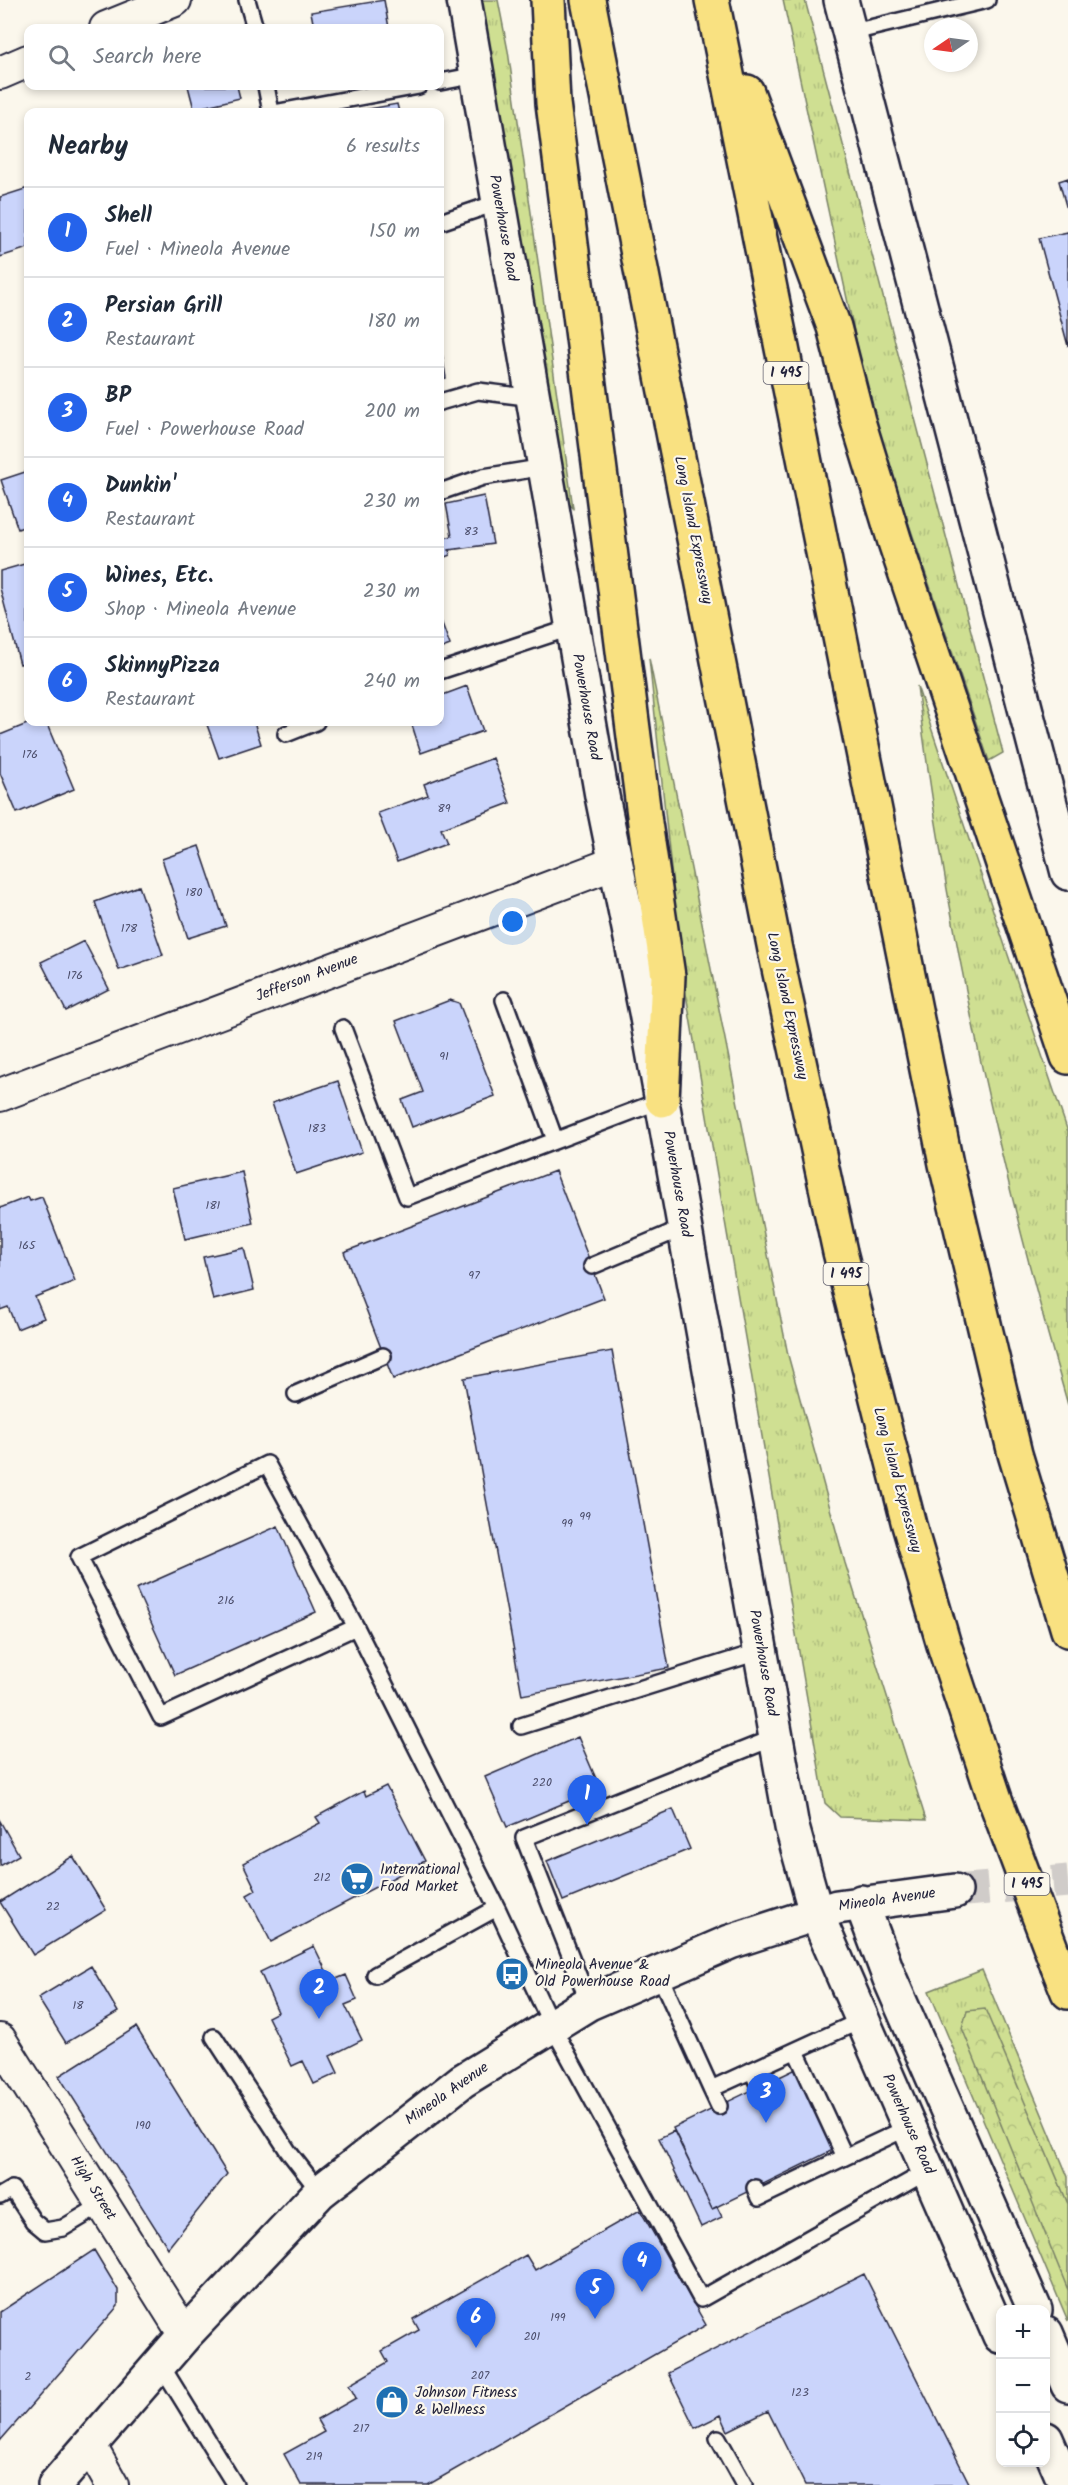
<!DOCTYPE html>
<html lang="en">
<head>
<meta charset="utf-8">
<style>
  :root { --surface:#fff; --page:#f2f2f3; --text:#1f2937; --muted:#747a83; --line:#e0e1e3; --accent:#2563eb }
  body { margin:0; font-family:Kalam,sans-serif; background:var(--page); color:var(--text) }
  .controls { position:absolute; right:18px; bottom:18px; display:grid; overflow:hidden; border-radius:12px; box-shadow:0 3px 9px #0003 }
  .controls button { width:54px; height:54px; display:grid; place-items:center; padding:0; border:0; border-bottom:2px solid var(--line); background:var(--surface); color:var(--text); font:30px sans-serif }
  .compass { position:absolute; left:924px; top:18px; width:54px; height:54px; border-radius:50%; background:var(--surface); box-shadow:0 3px 9px #0003; rotate:257deg }
  .you { position:absolute; left:513px; top:922px; width:21px; height:21px; margin:-15px; border:4px solid #fff; border-radius:50%; background:#1a73e8; box-shadow:0 0 0 9px #1a73e833 }
  .badge { display:grid; place-items:center; width:39px; height:39px; border-radius:50%; background:var(--accent); color:#fff; font-size:20px; font-weight:700 }
  .pin { position:absolute; translate:-50% -50px; filter:drop-shadow(0 2px 3px #0008) }
  .pin::after { content:''; position:absolute; top:32px; width:21px; height:18px; background:inherit; clip-path:polygon(0 0,100% 0,50% 100%) }
  .list { margin:0; padding:0; list-style:none }
  h2 { display:flex; justify-content:space-between; align-items:center; height:78px; margin:0; padding:0 24px; font-size:26px }
  h2 small { font-size:20px; font-weight:400; color:var(--muted) }
  .list li { display:grid; grid-template-columns:39px 1fr auto; gap:18px; align-items:center; box-sizing:border-box; height:90px; padding:0 24px; border-top:2px solid var(--line) }
  .list b { display:block; font-size:22px; white-space:nowrap }
  .list p { margin:0; font-size:20px; white-space:nowrap; color:var(--muted) }
  .list em { font-size:20px; font-style:normal; color:var(--muted) }
  .icon { flex:none; width:33px; height:33px; fill:none; stroke:currentColor; stroke-width:2; stroke-linecap:round; stroke-linejoin:round }
  .map { position:relative; flex:none; width:1068px; height:2485px; overflow:hidden }
  .search { position:absolute; background:var(--surface); box-shadow:0 3px 9px #0003; left:24px; top:24px; width:420px; height:66px; display:flex; align-items:center; gap:15px; box-sizing:border-box; padding:0 21px; border-radius:12px; color:var(--muted); font-size:22px }
  .panel { position:absolute; background:var(--surface); box-shadow:0 3px 9px #0003; left:24px; top:108px; width:420px; height:618px; border-radius:12px }
  .map>svg:first-child { display:block }
  .grass { fill:url(#grass-tufts); stroke:#788066; stroke-width:1.5 }
  .forest { fill:url(#forest-crowns); stroke:#788066; stroke-width:1.5 }
  .building { fill:#cad4fb; stroke:#22223b; stroke-width:1.5 }
  .lines { fill:none; stroke-linecap:round; stroke-linejoin:round }
  .secondary-tunnel { stroke:#d0ccc9; stroke-width:33; stroke-dasharray:33 16; stroke-linecap:butt }
  .lane-casing { stroke:#22223b; stroke-width:20 }
  .street-casing { stroke:#22223b; stroke-width:36 }
  .secondary-casing { stroke:#22223b; stroke-width:38 }
  .highway-casing { stroke:#22223b; stroke-width:38 }
  .lane { stroke:#fbf7ec; stroke-width:15 }
  .street { stroke:#fbf7ec; stroke-width:32 }
  .secondary { stroke:#fbf7ec; stroke-width:33 }
  .highway { stroke:#f9e181; stroke-width:33 }
  .highway-bridge-casing { stroke:#22223b; stroke-width:38; stroke-linecap:butt }
  .highway-bridge { stroke:#f9e181; stroke-width:33 }
  .labels { text-anchor:middle; dominant-baseline:central; stroke-width:4.5; stroke-linejoin:round; paint-order:stroke }
  .number-label { font-size:12px; fill:#4c4e6b }
  .shield { fill:#fbf7ec; stroke:#636270; stroke-width:1.5 }
  .shield-label { font-size:14px; font-weight:bold; fill:#22223b }
  .street-label { font-size:15px; fill:#22223b; stroke:#fbf7ec }
  .poi-label { font-size:15px; fill:#22223b; stroke:#fbf7ec; text-anchor:start }
</style>
</head>
<body>
<div class="map">
<svg width="1068" height="2485" viewBox="0 0 1068 2485">
  <defs>
    <pattern id="grass-tufts" width="24" height="20" patternUnits="userSpaceOnUse" patternTransform="scale(1.5)"><rect width="24" height="20" fill="#cfdf92"/><path d="M3 7l-1-3M5 7V3M7 7l1-3M15 17l-1-3M17 17v-4M19 17l1-3" fill="none" stroke="#b1bf7f"/></pattern>
    <pattern id="forest-crowns" width="20" height="18" patternUnits="userSpaceOnUse" patternTransform="scale(1.5)"><rect width="20" height="18" fill="#cfdf92"/><path d="M2 6a3 3 0 1 1 6 0M12 15a3 3 0 1 1 6 0" fill="none" stroke="#b1bf7f"/></pattern>
  </defs>
  <rect width="100%" height="100%" fill="#fbf7ec"/>
  <filter id="ink" filterUnits="userSpaceOnUse"><feTurbulence type="fractalNoise" baseFrequency=".0167" numOctaves="2"/><feDisplacementMap in="SourceGraphic" scale="12" xChannelSelector="R" yChannelSelector="G"/><feConvolveMatrix kernelMatrix="1 2 1 2 8 2 1 2 1" color-interpolation-filters="sRGB"/></filter>
  <g filter="url(#ink)">
    <path class="grass" d="M482 0H498L508 51 573 508 566 501Z
      M783 0H805L1003 753 989 761 872 415Z
      M649 658 788 1355 845 1563 926 1820 840 1817 825 1803 681 965Z
      M917 686 1068 1132V1405C1000 1170 946 929 917 686Z
      M982 1970 1068 2177V2321L929 1991Z"/>
    <path class="forest" d="M985 2009 1068 2204V2290L962 2028 967 2011Z"/>
    <path class="building" d="M384 0 389 28H314L311 12Z
      M188 86H237L240 98 194 109Z
      M397 104 399 112H352Z
      M1068 178V213L1059 181Z
      M28 188V248L0 257V197Z
      M1068 232V346L1039 238Z
      M440 341 446 378 440 380Z
      M28 471V525L18 529 1 480Z
      M484 496 493 544 449 550 450 555 440 559V525L444 538 452 536 446 504Z
      M28 563V662L20 664 0 588V571Z
      M440 618 450 645 440 649Z
      M467 686 483 731 421 753 411 722H440V696Z
      M32 722H46L74 789 17 813 0 773V735Z
      M206 722H254L261 744 219 758Z
      M493 758 510 803 441 829 447 843 397 862 378 813 428 795 424 784Z
      M199 846 226 926 188 938 162 859Z
      M139 886 163 955 119 970 95 902Z
      M84 941 109 989 66 1011 41 962Z
      M450 1000 459 1003 495 1096 412 1127 402 1100 423 1092 396 1021Z
      M338 1081 362 1152 296 1174 272 1103Z
      M555 1171 604 1298 393 1379 344 1252Z
      M242 1172 253 1223 185 1239 173 1188Z
      M28 1197 30 1201 42 1197 75 1281 35 1297 44 1318 17 1329 8 1307 0 1310V1208Z
      M244 1248 254 1290 213 1300 203 1257Z
      M612 1351 669 1668 522 1695 464 1378Z
      M278 1526 316 1612 175 1675 136 1589Z
      M578 1737 600 1788 507 1827 485 1777Z
      M386 1786 425 1861 271 1942 247 1895 256 1890 243 1863 320 1823 316 1817 364 1791 366 1796Z
      M673 1809 690 1849 563 1901 547 1861Z
      M0 1821 19 1855 0 1866Z
      M73 1856 106 1910 33 1955 0 1902Z
      M314 1946 331 1981 346 1975 357 2000 345 2005 362 2040 330 2056 338 2073 314 2084 303 2061 292 2066 268 2017 278 2012 260 1972Z
      M91 1966 118 2012 66 2043 38 1998Z
      M136 2027 227 2174 168 2248 59 2076Z
      M796 2069 835 2149 712 2209 673 2128Z
      M674 2131 712 2209 717 2207 722 2217 701 2227 659 2138Z
      M640 2210 706 2325 428 2485H301L284 2454 324 2432 317 2420 356 2398 349 2385 388 2362 382 2351 419 2330 413 2319 526 2255 535 2270Z
      M94 2250 118 2290V2306L0 2441V2312Z
      M864 2274 970 2485H805L768 2411 728 2431 721 2415 695 2428 668 2373Z"/>
    <g class="lines">
      <path class="secondary-tunnel" d="M955 1891 1068 1881"/>
      <defs>
        <path id="lane" d="M247 0 255 28
          M849 33 987 0
          M440 82 477 75
          M266 86 271 112
          M279 112 419 86
          M440 222 499 202
          M440 402 478 391 534 398
          M440 492 483 477 545 467
          M440 671 573 627
          M286 734 316 722
          M504 1000 555 1140
          M343 1028 407 1197 662 1100
          M592 1266 685 1227
          M296 1394 383 1356
          M356 1627 161 1717 79 1557 267 1464 356 1627 497 1908 551 2024 701 2299 928 2171
          M521 1726 761 1651
          M658 1972 711 2089 862 2020
          M375 1975 497 1908
          M589 2003 524 1838 776 1737
          M214 2037 288 2151 320 2192
          M752 2070 759 2087
          M711 2089 719 2106
          M845 2157 909 2127
          M755 2188 759 2198 845 2157 796 2051
          M0 2196 12 2189 33 2221 45 2231 63 2228 103 2204
          M161 2365 235 2485
          M718 2438 744 2485"/>
        <path id="street" d="M106 28 175 0
          M0 73 28 61
          M0 1095 615 863
          M0 2040 185 2335
          M90 2446 112 2485"/>
        <path id="secondary" d="M464 0 602 796 646 1012 792 1827 816 1913 1000 2336
          M841 0 1068 873
          M861 1902 890 1979 1035 2310
          M1046 2333 1068 2385
          M1046 2439 1066 2485
          M55 2485 185 2335 320 2192 462 2081 589 2003 730 1942 837 1907 955 1891"/>
        <path id="highway" d="M548 0 553 103 645 823 668 976 662 1100
          M588 0 775 950 840 1252 909 1525 944 1645 996 1802
          M712 0 946 1164 1015 1454 1068 1630
          M747 92 834 327 858 421 895 542 1068 1057
          M1058 1967 1068 1992"/>
      </defs>
      <use href="#lane" class="lane-casing"/>
      <use href="#street" class="street-casing"/>
      <use href="#secondary" class="secondary-casing"/>
      <use href="#highway" class="highway-casing"/>
      <use href="#lane" class="lane"/>
      <use href="#street" class="street"/>
      <use href="#secondary" class="secondary"/>
      <use href="#highway" class="highway"/>
      <defs>
        <path id="highway-bridge" d="M996 1802 1058 1967"/>
      </defs>
      <use href="#highway-bridge" class="highway-bridge-casing"/>
      <use href="#highway-bridge" class="highway-bridge"/>
    </g>
  </g>
  <defs>
    <symbol id="supermarket-disc" viewBox="-11 -11 22 22"><circle r="9.5" fill="#1f6fb2" stroke="#fbf7ec"/><path d="M-6-5.5h2.5l.6 2H6L4.5 2H-2.5L-4.4-4H-6ZM-1.5 3.2a1.3 1.3 0 1 0 .1 0ZM3 3.2a1.3 1.3 0 1 0 .1 0Z" fill="#fff"/></symbol>
    <symbol id="bus-disc" viewBox="-11 -11 22 22"><circle r="9.5" fill="#1f6fb2" stroke="#fbf7ec"/><path d="M-5-6H5V4H4V6H2V4H-2V6H-4V4H-5ZM-3.5-4V0h7V-4ZM-3.5 1.2v1.5H-2V1.2ZM2 1.2v1.5H3.5V1.2Z" fill="#fff"/></symbol>
    <symbol id="shop-disc" viewBox="-11 -11 22 22"><circle r="9.5" fill="#1f6fb2" stroke="#fbf7ec"/><path d="M-5-2.5h2.3a2.7 3.5 0 0 1 5.4 0H5L5.5 6h-11ZM-1.5-2.5h3a1.5 2.3 0 0 0-3 0Z" fill="#fff"/></symbol>
  </defs>
  <g fill-rule="evenodd">
    <use href="#supermarket-disc" x="338" y="1860" width="38" height="38"/>
    <use href="#bus-disc" x="493" y="1955" width="38" height="38"/>
    <use href="#shop-disc" x="373" y="2383" width="38" height="38"/>
  </g>
  <g class="labels">
    <g class="number-label">
      <text x="471" y="531">83</text>
      <text x="30" y="754">176</text>
      <text x="444" y="808">89</text>
      <text x="194" y="892">180</text>
      <text x="129" y="928">178</text>
      <text x="75" y="975">176</text>
      <text x="444" y="1056">91</text>
      <text x="317" y="1128">183</text>
      <text x="213" y="1205">181</text>
      <text x="27" y="1245">165</text>
      <text x="474" y="1275">97</text>
      <text x="585" y="1516">99</text>
      <text x="567" y="1523">99</text>
      <text x="226" y="1600">216</text>
      <text x="542" y="1782">220</text>
      <text x="322" y="1877">212</text>
      <text x="53" y="1906">22</text>
      <text x="78" y="2005">18</text>
      <text x="143" y="2125">190</text>
      <text x="558" y="2317">199</text>
      <text x="532" y="2336">201</text>
      <text x="480" y="2375">207</text>
      <text x="28" y="2376">2</text>
      <text x="800" y="2392">123</text>
      <text x="361" y="2428">217</text>
      <text x="314" y="2456">219</text>
    </g>
    <g class="shield">
      <rect x="763.5" y="362" width="45" height="22" rx="4.5"/>
      <rect x="823.5" y="1263" width="45" height="22" rx="4.5"/>
      <rect x="1004.5" y="1873" width="45" height="22" rx="4.5"/>
    </g>
    <g class="shield-label">
      <text x="786" y="373">I 495</text>
      <text x="846" y="1274">I 495</text>
      <text x="1027" y="1884">I 495</text>
    </g>
    <g class="street-label">
      <text transform="translate(503 228) rotate(80)">Powerhouse Road</text>
      <text transform="translate(693 530) rotate(79)">Long Island Expressway</text>
      <text transform="translate(586 707) rotate(80)">Powerhouse Road</text>
      <text transform="translate(307 978) rotate(-21)">Jefferson Avenue</text>
      <text transform="translate(787 1006) rotate(78)">Long Island Expressway</text>
      <text transform="translate(677 1184) rotate(80)">Powerhouse Road</text>
      <text transform="translate(897 1480) rotate(75)">Long Island Expressway</text>
      <text transform="translate(763 1663) rotate(80)">Powerhouse Road</text>
      <text transform="translate(887 1900) rotate(-8)">Mineola Avenue</text>
      <text transform="translate(447 2094) rotate(-35)">Mineola Avenue</text>
      <text transform="translate(908 2124) rotate(66)">Powerhouse Road</text>
      <text transform="translate(93 2188) rotate(58)">High Street</text>
    </g>
    <g class="poi-label">
      <text x="380" y="1870">International<tspan x="380" dy="17">Food Market</tspan></text>
      <text x="535" y="1965">Mineola Avenue &amp;<tspan x="535" dy="17">Old Powerhouse Road</tspan></text>
      <text x="415" y="2393">Johnson Fitness<tspan x="415" dy="17">&amp; Wellness</tspan></text>
    </g>
  </g>
</svg>
<div class="controls">
<button>+</button>
<button>−</button>
<button><svg class="icon" aria-label="locate" viewBox="0 0 24 24"><circle cx="12" cy="12" r="6"/><path d="M12 2v4M12 18v4M2 12h4M18 12h4"/></svg></button>
</div>
<svg class="compass" viewBox="-18 -18 36 36"><path d="M0-13l5 13h-10z" fill="#e53935"/><path d="M0 13l5-13h-10z" fill="#747a83"/></svg>
<div class="you"></div>
<div class="pin badge" style="left:587px;top:1825px">1</div>
<div class="pin badge" style="left:319px;top:2019px">2</div>
<div class="pin badge" style="left:766px;top:2123px">3</div>
<div class="pin badge" style="left:642px;top:2292px">4</div>
<div class="pin badge" style="left:595px;top:2319px">5</div>
<div class="pin badge" style="left:476px;top:2348px">6</div>
<div class="search"><svg class="icon" aria-label="search" viewBox="0 0 24 24"><circle cx="10" cy="10" r="6"/><path d="M15 15l6 6"/></svg>Search here</div>
<section class="panel">
<h2>Nearby<small>6 results</small></h2>
<ul class="list">
<li><span class="badge">1</span><div><b>Shell</b><p>Fuel · Mineola Avenue</p></div><em>150 m</em></li>
<li><span class="badge">2</span><div><b>Persian Grill</b><p>Restaurant</p></div><em>180 m</em></li>
<li><span class="badge">3</span><div><b>BP</b><p>Fuel · Powerhouse Road</p></div><em>200 m</em></li>
<li><span class="badge">4</span><div><b>Dunkin'</b><p>Restaurant</p></div><em>230 m</em></li>
<li><span class="badge">5</span><div><b>Wines, Etc.</b><p>Shop · Mineola Avenue</p></div><em>230 m</em></li>
<li><span class="badge">6</span><div><b>SkinnyPizza</b><p>Restaurant</p></div><em>240 m</em></li>
</ul>
</section>
</div>
</body>
</html>
